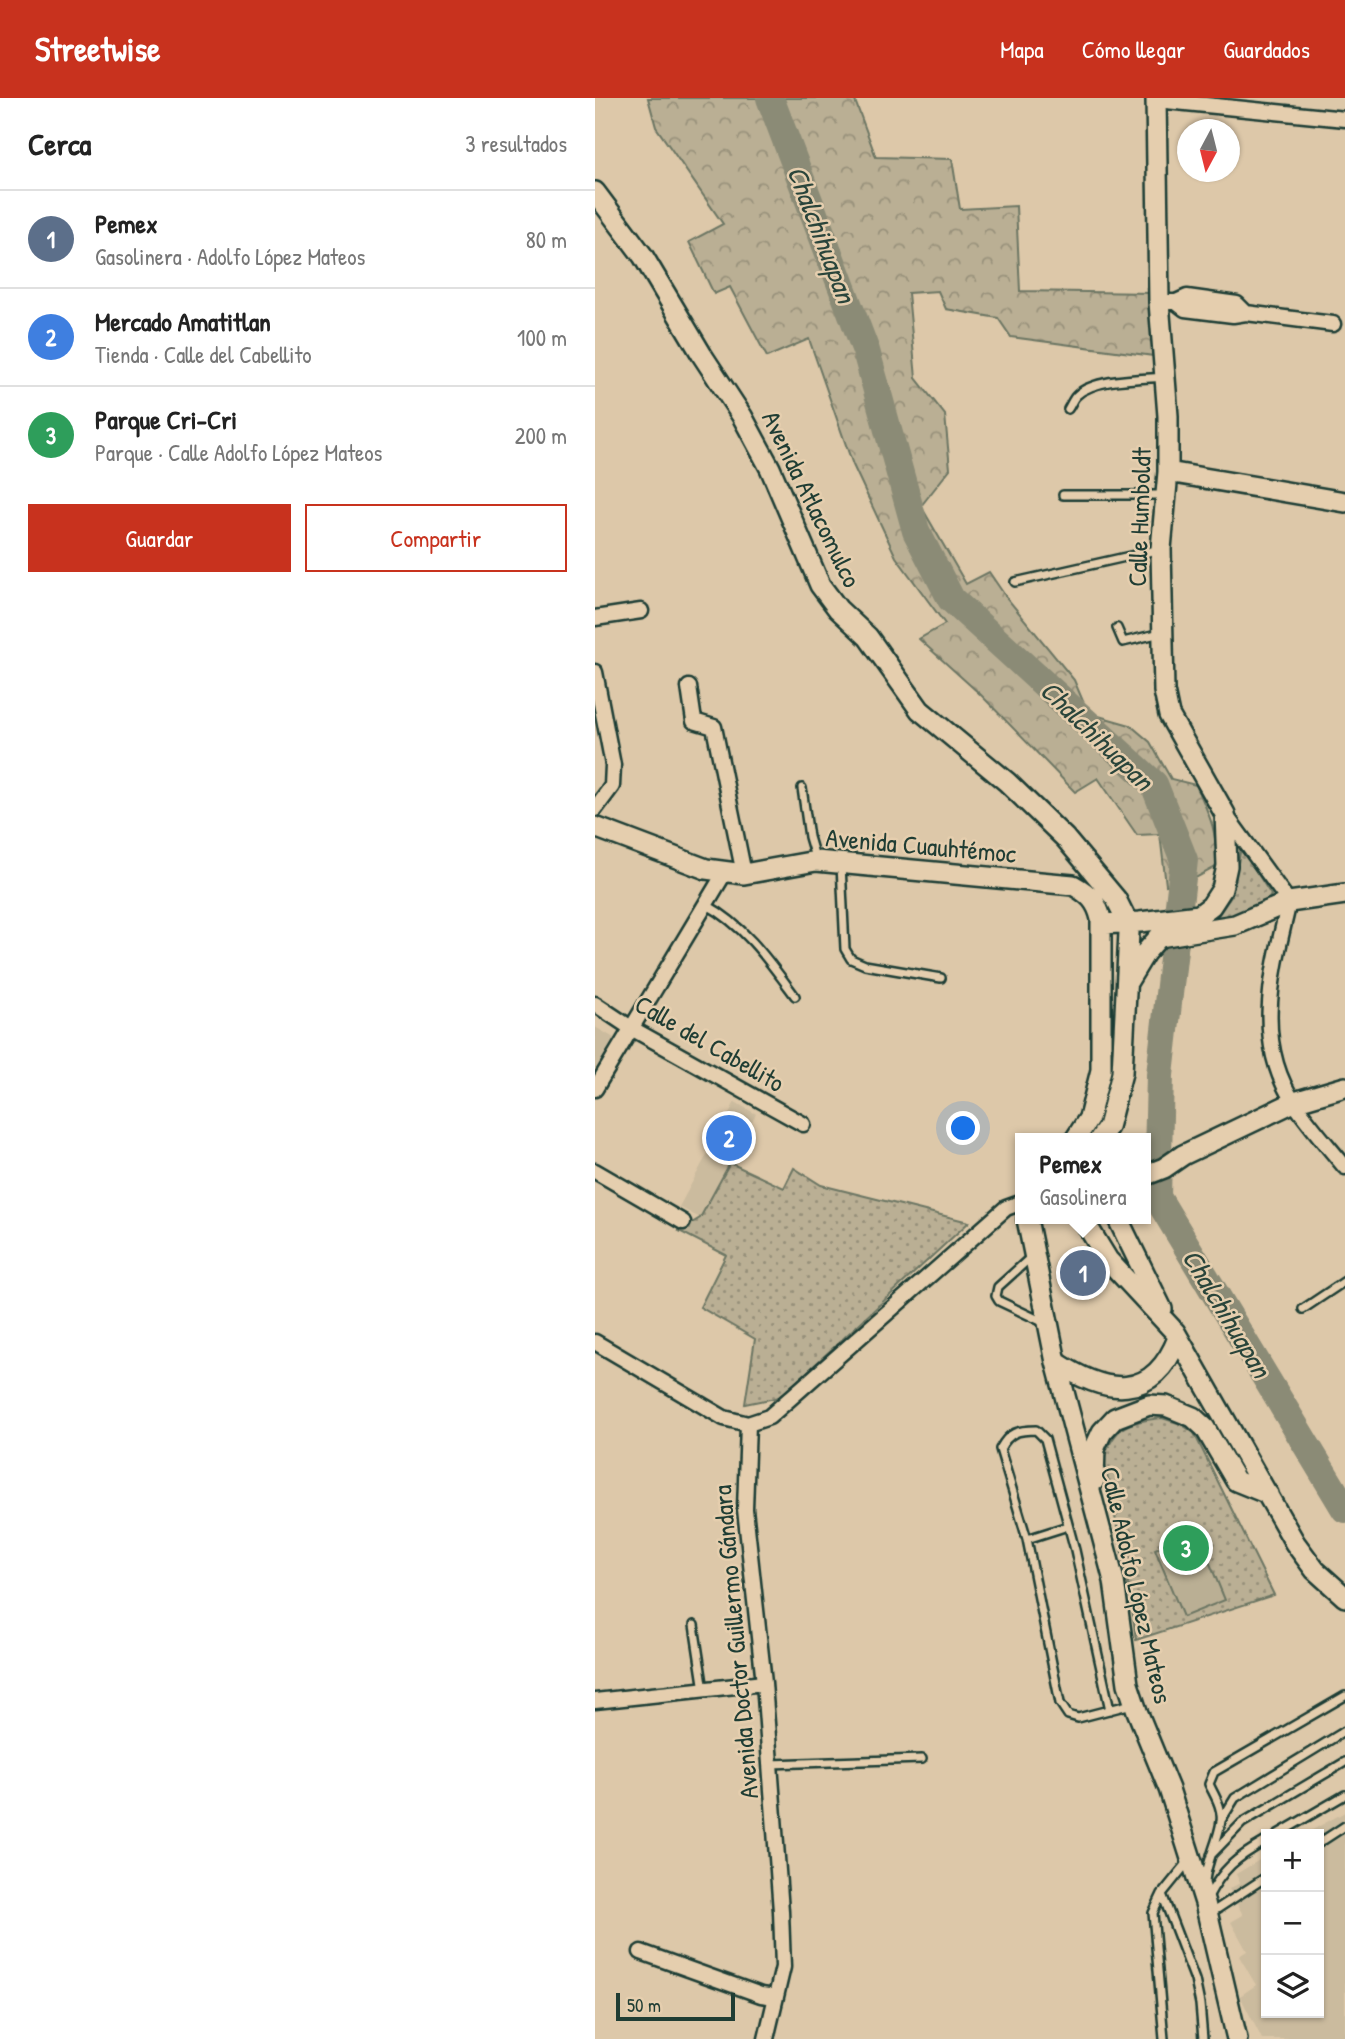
<!DOCTYPE html>
<html lang="es">
<head>
<meta charset="utf-8">
<style>
  :root { --surface:#fff; --page:#f6f6f6; --text:#222; --muted:#767676; --line:#e0e0e0; --accent:#c8321e }
  body { margin:0; font-family:"Patrick Hand",sans-serif; background:var(--page); color:var(--text) }
  .controls { position:absolute; right:21px; bottom:21px; display:grid; overflow:hidden; border-radius:0px; box-shadow:0 2px 5px #0004 }
  .controls button { width:63px; height:63px; display:grid; place-items:center; padding:0; border:0; border-bottom:2px solid var(--line); background:var(--surface); color:var(--text); font:35px sans-serif }
  .compass { position:absolute; left:582px; top:21px; width:63px; height:63px; border-radius:50%; background:var(--surface); box-shadow:0 2px 5px #0004; rotate:187deg }
  .scale { position:absolute; left:21px; bottom:18px; width:119px; box-sizing:border-box; padding-left:7px; border:4px solid #1f3d34; border-top:0; font-size:19px; line-height:24px; white-space:nowrap; color:#1f3d34; -webkit-text-stroke:5px #e5ceae; paint-order:stroke }
  .you { position:absolute; left:369px; top:1031px; width:24px; height:24px; margin:-18px; border:5px solid #fff; border-radius:50%; background:#1a73e8; box-shadow:0 0 0 10px #1a73e833 }
  .badge { display:grid; place-items:center; width:46px; height:46px; border-radius:50%; background:var(--accent); color:#fff; font-size:23px; font-weight:700 }
  .pin { position:absolute; translate:-50% -50%; border:4px solid #fff; box-shadow:0 2px 7px #0006 }
  .popup { position:absolute; left:420px; top:1035px; width:136px; height:91px; box-sizing:border-box; display:grid; place-content:center; border-radius:0px; background:var(--surface); filter:drop-shadow(0 2px 5px #0005); font-size:23px; white-space:nowrap; color:var(--muted) }
  .popup b { font-size:26px; color:var(--text) }
  .popup::after { content:''; position:absolute; left:50%; top:100%; margin-left:-14px; border:14px solid transparent; border-top-color:var(--surface) }
  .list { margin:0; padding:0; list-style:none }
  h2 { display:flex; justify-content:space-between; align-items:center; height:91px; margin:0; padding:0 28px; font-size:30px }
  h2 small { font-size:23px; font-weight:400; color:var(--muted) }
  .list li { display:grid; grid-template-columns:46px 1fr auto; gap:21px; align-items:center; box-sizing:border-box; height:98px; padding:0 28px; border-top:2px solid var(--line) }
  .list b { display:block; font-size:26px; white-space:nowrap }
  .list p { margin:0; font-size:23px; white-space:nowrap; color:var(--muted) }
  .list em { font-size:23px; font-style:normal; color:var(--muted) }
  .actions { display:flex; gap:14px; padding:21px 28px }
  .actions a { flex:1; padding:16px 0; border:2px solid var(--accent); border-radius:0px; text-align:center; font-size:24px; color:var(--accent) }
  .actions .main { background:var(--accent); color:#fff }
  .icon { flex:none; width:38px; height:38px; fill:none; stroke:currentColor; stroke-width:2; stroke-linecap:round; stroke-linejoin:round }
  .map { position:relative; flex:none; width:750px; height:1941px; overflow:hidden }
  header { display:flex; align-items:center; gap:42px; box-sizing:border-box; height:98px; padding:0 35px; background:var(--accent); color:#fff }
  header strong { font-size:33px }
  nav { display:flex; gap:38px; margin-inline-start:auto; font-size:24px }
  main { display:flex }
  aside { flex:1; background:var(--surface) }
  .map>svg:first-child { display:block }
  .built { fill:#cbbb9e }
  .forest { fill:url(#forest-crowns); stroke:#6c7664; stroke-width:2 }
  .park { fill:url(#park-dots); stroke:#6c7664; stroke-width:2 }
  .garden { fill:#baaf94; stroke:#6c7664; stroke-width:2 }
  .lines { fill:none; stroke-linecap:round; stroke-linejoin:round }
  .river { stroke:#8b8b76; stroke-width:28 }
  .lane-casing { stroke:#1f3d34; stroke-width:12 }
  .street-casing { stroke:#1f3d34; stroke-width:19 }
  .secondary-casing { stroke:#1f3d34; stroke-width:24 }
  .lane { stroke:#e5ceae; stroke-width:7 }
  .street { stroke:#e5ceae; stroke-width:14 }
  .secondary { stroke:#e5ceae; stroke-width:19 }
  .labels { text-anchor:middle; dominant-baseline:central; stroke-width:5; stroke-linejoin:round; paint-order:stroke }
  .street-label { font-size:26px; fill:#1f3d34; stroke:#e5ceae }
  .water-label { font-size:28px; font-style:italic; fill:#2a453b; stroke:#e5ceae }
</style>
</head>
<body>
<header>
<strong>Streetwise</strong>
<nav><a>Mapa</a><a>Cómo llegar</a><a>Guardados</a></nav>
</header>
<main>
<aside>
<h2>Cerca<small>3 resultados</small></h2>
<ul class="list">
<li><span class="badge" style="background:#5c6f8a">1</span><div><b>Pemex</b><p>Gasolinera · Adolfo López Mateos</p></div><em>80 m</em></li>
<li><span class="badge" style="background:#3f7fe0">2</span><div><b>Mercado Amatitlan</b><p>Tienda · Calle del Cabellito</p></div><em>100 m</em></li>
<li><span class="badge" style="background:#2e9e5b">3</span><div><b>Parque Cri-Cri</b><p>Parque · Calle Adolfo López Mateos</p></div><em>200 m</em></li>
</ul>
<div class="actions"><a class="main">Guardar</a><a>Compartir</a></div>
</aside>
<div class="map">
<svg width="750" height="1941" viewBox="0 0 750 1941">
  <defs>
    <pattern id="forest-crowns" width="20" height="18" patternUnits="userSpaceOnUse" patternTransform="scale(1.75)"><rect width="20" height="18" fill="#baaf94"/><path d="M2 6a3 3 0 1 1 6 0M12 15a3 3 0 1 1 6 0" fill="none" stroke="#97907a"/></pattern>
    <pattern id="park-dots" width="8" height="8" patternUnits="userSpaceOnUse" patternTransform="scale(1.75)"><rect width="8" height="8" fill="#baaf94"/><path d="M2 2h.1M6 6h.1" fill="none" stroke="#97907a" stroke-width="1.8" stroke-linecap="round"/></pattern>
  </defs>
  <rect width="100%" height="100%" fill="#ddc8a9"/>
  <filter id="ink" filterUnits="userSpaceOnUse"><feTurbulence type="fractalNoise" baseFrequency=".0143" numOctaves="2"/><feDisplacementMap in="SourceGraphic" scale="14" xChannelSelector="R" yChannelSelector="G"/><feConvolveMatrix kernelMatrix="1 2 1 2 8 2 1 2 1" color-interpolation-filters="sRGB"/></filter>
  <g filter="url(#ink)">
    <path class="built" d="M0 929 19 940 0 972Z
      M140 1004 161 1016 105 1120 84 1109Z
      M750 1714V1941H667L645 1898 661 1887 644 1858 652 1853 636 1824 648 1817 634 1791 645 1785 641 1776 671 1758V1915H724V1736H710Z"/>
    <path class="forest" d="M53 0H259L281 59 357 61 365 111 421 108 425 193 557 195 559 258 416 239 403 220 351 211 343 193 313 195 321 280 350 317 355 371 326 408 371 486 394 474 411 499 479 582 493 615 535 627 555 644 576 681 601 687C615 718 623 734 621 769L593 784 571 787 565 736 542 737 503 680 480 694 386 597 324 541 350 526 301 459 258 367 214 241 172 259 135 189 119 196 94 144 128 126 61 29Z"/>
    <path class="park" d="M646 749 676 797C667 817 639 818 620 822L637 797Z
      M135 1065 189 1090 199 1070 226 1087 374 1124 185 1299 150 1306 160 1241 105 1209 131 1157 84 1133 105 1120Z
      M567 1320 586 1326 599 1335 679 1497 541 1542 536 1502 509 1361C519 1328 534 1323 567 1320Z"/>
    <path class="garden" d="M602 1434 630 1502 588 1519 560 1451Z"/>
    <g class="lines">
      <path class="river" d="M175 0 271 253 321 433 356 501 559 686 589 762 565 977 562 1099 750 1411"/>
      <defs>
        <path id="lane" d="M473 311C476 307 478 300 482 297 500 280 546 281 570 279
          M468 397H568
          M420 484 566 451
          M522 530 528 544 566 535
          M207 690 214 739 221 763
          M246 767 250 851 256 861 270 867 346 880
          M112 807C150 828 174 863 200 898
          M436 1159 403 1189 401 1198 404 1203 450 1225
          M708 1211 750 1183
          M432 1441 473 1428
          M99 1527 109 1592
          M515 1612 480 1452 450 1341 441 1332C423 1332 414 1334 405 1351L432 1441 465 1605 473 1617 483 1620 537 1606
          M175 1666 327 1661
          M627 1721 640 1700 750 1633
          M683 1736 750 1697
          M724 1745 750 1728
          M616 1757 647 1725 750 1664
          M610 1783C612 1762 623 1744 626 1723 628 1710 619 1697 614 1686L619 1674 750 1598
          M567 1796 600 1882 605 1906 608 1941
          M612 1801C628 1770 641 1760 671 1743
          M616 1815 671 1779
          M569 1941 558 1815 567 1796 593 1764"/>
        <path id="street" d="M561 2 750 21
          M564 204H581L590 211 638 217 651 215 738 226
          M581 204 592 199 642 206 651 215
          M0 520 46 513
          M0 574 18 667 17 688 0 711
          M94 589 99 623 119 629 149 776
          M630 716 694 804C678 872 657 943 700 1006 715 1028 733 1048 750 1069
          M0 906 36 930 208 1026
          M0 991 130 774
          M0 1073 88 1124
          M0 1244 129 1320 153 1326 174 1319 411 1110 425 1105
          M153 1326 150 1411 169 1585 186 1813 188 1869 171 1941
          M0 1603 169 1585
          M46 1854 166 1897 181 1899"/>
        <path id="secondary" d="M0 94 48 158 107 257 147 318 175 370 225 487 243 511 273 539 325 612 412 684 470 740 521 801 533 825 534 834 527 975 513 1029 505 1040
          M573 374 750 404
          M0 729 111 771 149 776 221 763 478 787C494 796 502 803 506 821V972L494 1020 481 1040
          M506 826 545 824 604 817 616 808 627 791 632 768 630 716 574 617 569 593 566 451 573 374V318L564 204 561 0
          M533 883 550 855 564 839 640 827 694 804 750 796
          M551 1077 569 1070 588 1057 699 1004 750 989
          M432 1121 461 1264 519 1483 533 1586 542 1613 574 1691 610 1805 642 1941
          M488 1121 513 1162 580 1234 700 1445 720 1472 750 1499
          M523 1121 567 1211
          M461 1264C511 1297 558 1304 583 1240
          M499 1383 500 1349 507 1334 520 1320 554 1307 571 1308 598 1319 610 1330 641 1383 673 1396"/>
      </defs>
      <use href="#lane" class="lane-casing"/>
      <use href="#street" class="street-casing"/>
      <use href="#secondary" class="secondary-casing"/>
      <use href="#lane" class="lane"/>
      <use href="#street" class="street"/>
      <use href="#secondary" class="secondary"/>
    </g>
  </g>
  <g class="labels">
    <g class="street-label">
      <text transform="translate(217 401) rotate(64)">Avenida Atlacomulco</text>
      <text transform="translate(544 419) rotate(-88)">Calle Humboldt</text>
      <text transform="translate(326 747) rotate(5)">Avenida Cuauhtémoc</text>
      <text transform="translate(115 945) rotate(30)">Calle del Cabellito</text>
      <text transform="translate(542 1487) rotate(77)">Calle Adolfo López Mateos</text>
      <text transform="translate(140 1544) rotate(-95)">Avenida Doctor Guillermo Gándara</text>
    </g>
    <g class="water-label">
      <text transform="translate(227 136) rotate(69)">Chalchihuapan</text>
      <text transform="translate(502 637) rotate(44)">Chalchihuapan</text>
      <text transform="translate(632 1215) rotate(59)">Chalchihuapan</text>
    </g>
  </g>
</svg>
<div class="controls">
<button>+</button>
<button>−</button>
<button><svg class="icon" aria-label="layers" viewBox="0 0 24 24"><path d="M12 4l9 5-9 5-9-5zM3 14l9 5 9-5"/></svg></button>
</div>
<svg class="compass" viewBox="-18 -18 36 36"><path d="M0-13l5 13h-10z" fill="#e53935"/><path d="M0 13l5-13h-10z" fill="#767676"/></svg>
<div class="scale">50 m</div>
<div class="you"></div>
<div class="pin badge" style="left:488px;top:1175px;background:#5c6f8a">1</div>
<div class="popup"><b>Pemex</b>Gasolinera</div>
<div class="pin badge" style="left:134px;top:1040px;background:#3f7fe0">2</div>
<div class="pin badge" style="left:591px;top:1450px;background:#2e9e5b">3</div>
</div>
</main>
</body>
</html>
